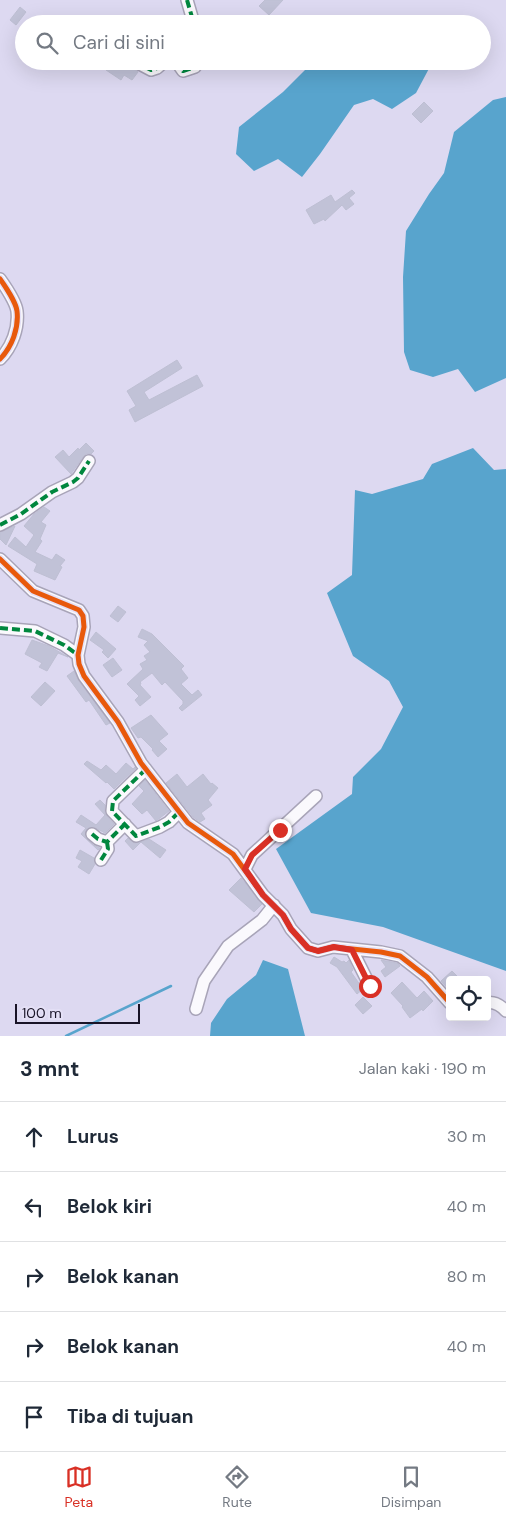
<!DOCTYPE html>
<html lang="id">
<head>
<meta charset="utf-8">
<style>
  :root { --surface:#fff; --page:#f2f2f3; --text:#1f2937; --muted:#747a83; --line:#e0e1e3; --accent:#d93025 }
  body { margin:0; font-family:"DM Sans",sans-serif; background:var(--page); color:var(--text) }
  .controls { position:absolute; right:15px; bottom:15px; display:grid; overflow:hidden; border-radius:5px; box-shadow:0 5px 20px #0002 }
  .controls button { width:45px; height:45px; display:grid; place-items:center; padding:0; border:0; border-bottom:1px solid var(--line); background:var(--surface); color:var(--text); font:25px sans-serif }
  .scale { position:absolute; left:15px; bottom:12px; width:125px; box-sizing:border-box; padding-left:5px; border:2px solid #191427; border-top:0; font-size:14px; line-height:18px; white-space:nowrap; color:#191427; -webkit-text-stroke:4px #e4e0f6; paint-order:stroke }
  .stop { position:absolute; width:15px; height:15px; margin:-11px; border:4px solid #d93025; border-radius:50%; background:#fff }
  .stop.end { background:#d93025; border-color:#fff; box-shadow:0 1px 5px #0008 }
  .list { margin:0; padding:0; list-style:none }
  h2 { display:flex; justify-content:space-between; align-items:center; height:65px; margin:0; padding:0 20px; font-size:21px }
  h2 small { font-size:16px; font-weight:400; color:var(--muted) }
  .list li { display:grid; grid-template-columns:32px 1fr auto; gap:15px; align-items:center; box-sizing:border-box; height:70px; padding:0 20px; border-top:1px solid var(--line) }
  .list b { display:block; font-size:19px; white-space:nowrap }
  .list em { font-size:16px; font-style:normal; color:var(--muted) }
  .icon { flex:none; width:28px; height:28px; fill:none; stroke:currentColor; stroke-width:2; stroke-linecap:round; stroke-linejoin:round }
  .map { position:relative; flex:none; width:506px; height:1036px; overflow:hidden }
  .search { position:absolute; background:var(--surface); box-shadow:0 5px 20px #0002; left:15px; right:15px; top:15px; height:55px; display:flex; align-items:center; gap:12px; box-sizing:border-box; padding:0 18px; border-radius:28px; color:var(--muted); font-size:19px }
  .sheet { height:415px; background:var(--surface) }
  nav { display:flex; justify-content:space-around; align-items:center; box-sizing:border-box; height:70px; border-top:1px solid var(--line); background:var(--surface); font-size:14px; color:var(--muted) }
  nav a { display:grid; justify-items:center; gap:2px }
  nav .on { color:var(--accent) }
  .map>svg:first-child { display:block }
  .water { fill:#58a4cd }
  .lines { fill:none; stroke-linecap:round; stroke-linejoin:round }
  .stream { stroke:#58a4cd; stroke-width:2.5 }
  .building { fill:#c1c2d7; stroke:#bebfd3 }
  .minor-casing { stroke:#a8a4b8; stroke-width:14 }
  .minor { stroke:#faf9fd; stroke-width:11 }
  .quiet { stroke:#00873e; stroke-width:4; stroke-dasharray:8 4; stroke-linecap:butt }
  .cycleway-casing { stroke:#e4e0f6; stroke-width:8 }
  .cycleway { stroke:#e8590c; stroke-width:5 }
  .route { stroke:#d93025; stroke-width:6 }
</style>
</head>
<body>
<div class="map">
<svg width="506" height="1036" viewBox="0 0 506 1036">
  <rect width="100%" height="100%" fill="#ddd9f1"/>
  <path class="water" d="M365 15 387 24H325L330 18Z
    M310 61H433L416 93 392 109 373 99 354 105 320 154 302 177 278 159 254 171 236 154 239 127 283 92 310 65Z
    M506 97V378L475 392 458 369 433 377 410 370 404 352 403 277 406 231 429 194 444 173 454 132 493 100Z
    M473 448 494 470 506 469V971L383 927 311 913 276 849 352 794 353 777 381 749 403 707 389 681 353 656 327 593 352 575 355 490 372 494 423 479 432 464Z
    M263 960 288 969 305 1036H210L211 1023 227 999 256 975Z"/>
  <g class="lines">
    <path class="stream" d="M66 1036 171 986"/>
  </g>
  <path class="building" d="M265 0H283L269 15 259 6Z
    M20 7 26 12 16 25 10 20Z
    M111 61H122L138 72 132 80 124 75 121 80 106 70Z
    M424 102 433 111 421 123 412 114Z
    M352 190 355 193 349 198 354 204 346 210 342 205 325 221 324 219 314 224 306 210 331 195 335 202Z
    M177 360 182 368 144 392 149 400 197 375 203 386 135 422 129 410 136 406 127 391Z
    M86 443 94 451 91 454H86L83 457 71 474 55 457 63 450 69 457 78 448 79 450Z
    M44 507 50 511 41 522 46 525 40 539 42 541 35 552 52 560 56 554 65 560 60 566 62 567 55 580 34 571 37 564 8 546 15 537 26 547 34 535 24 526 34 514Z
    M15 526 6 545 0 539V532Z
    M118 606 126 612 118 622 110 616Z
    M142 629 152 634 184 666 181 669 188 678 181 684 192 695 198 690 202 695 182 711 179 708 183 704V701L165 682 162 685 152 673 140 682 141 683 140 685 151 697 140 706 135 700 139 696 127 684 143 669 140 664 147 660 144 656 150 652 144 645 148 641 138 637Z
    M96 632 116 649 108 658 102 652 104 650 90 640Z
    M32 640 49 646 68 657 58 653 47 671 39 667 42 663 25 654Z
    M113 658 122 670 112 677 103 665Z
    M74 671 78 680 110 723 106 725 89 700 86 702 67 676Z
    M45 682 55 691 41 706 31 697Z
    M151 715 168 734 159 741 167 749 158 757 152 750 153 749 141 737 138 738 131 728Z
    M87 761 101 770 106 765 116 774 126 763 133 769 135 767 136 768 114 789 107 782 106 783 84 764Z
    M177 774 187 787 203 774 211 784 212 783 218 788 208 800 212 805 201 813 205 819 200 822 193 817 166 783Z
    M145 780 169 811 156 821 147 810 142 814 132 804 144 791 139 786Z
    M100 800 105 805V814L114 824 105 833 94 827 86 830 85 837 93 845 100 848 98 850 81 834 86 828 76 822 81 815 96 825 105 815 95 804Z
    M128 838 135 843 149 839 166 850 160 858 141 842 133 850 125 841Z
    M80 850 94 858 95 864 89 874 78 867 82 861 76 858Z
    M241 878 262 904 254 912 229 890Z
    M334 957 342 962 344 961 346 963 349 960 353 970 351 972 363 989 357 994 337 967 330 963Z
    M381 960 397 963 400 966 385 977 381 971 386 967Z
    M452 971 461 980H450V991L441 981Z
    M402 982 417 998 424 991 433 1001 423 1011 422 1009 410 1018 402 1007 403 1006 391 993Z
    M363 997 372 1006 363 1014 355 1005Z"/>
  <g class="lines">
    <defs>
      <path id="minor" d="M187 0 194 24
        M134 61 151 70 157 68 165 61
        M176 61 183 71 195 67 198 61
        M103 63 104 61
        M0 279C5 286 16 303 17 311 19 328 12 347 0 359
        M0 525 21 514 52 492 73 482 78 478 89 461
        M0 559 33 591 79 610 83 616 84 627 78 655 79 664 84 676 118 722 141 763 188 823 233 854 263 895 283 915 291 929 308 948 318 951 333 947 381 952 400 956 427 977 450 1003
        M0 628 35 631 64 645 78 655
        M146 769 113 801 112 811 136 836 160 827 169 822 179 812
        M92 834 98 839 107 842 125 824
        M101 860 108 849 107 842
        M245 869 252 855 316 796
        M352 950 370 986
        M487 1003C495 1001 501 1006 506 1011
        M196 1009 204 981 228 946 262 920 274 905"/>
    </defs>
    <use href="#minor" class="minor-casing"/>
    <use href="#minor" class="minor"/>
    <path class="quiet" d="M187 0 194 24
      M134 61 151 70 157 68 165 61
      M176 61 183 71 195 67 198 61
      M103 63 104 61
      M0 525 21 514 52 492 73 482 78 478 89 461
      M0 628 35 631 64 645 78 655
      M146 769 113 801 112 811 136 836 160 827 169 822 179 812
      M92 834 98 839 107 842 125 824
      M101 860 108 849 107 842
      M352 950 370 986"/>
    <defs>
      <path id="cycleway" d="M0 279C5 286 16 303 17 311 19 328 12 347 0 359
        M0 559 33 591 79 610 83 616 84 627 78 655 79 664 84 676 118 722 141 763 188 823 233 854 263 895 283 915 291 929 308 948 318 951 333 947 381 952 400 956 427 977 450 1003"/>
    </defs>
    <use href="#cycleway" class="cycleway-casing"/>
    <use href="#cycleway" class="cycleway"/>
  </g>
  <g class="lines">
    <path class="route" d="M280 830 252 855 245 869 263 895 283 915 291 929 308 948 318 951 334 947 352 950 370 986"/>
  </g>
</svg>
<div class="controls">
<button><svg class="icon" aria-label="locate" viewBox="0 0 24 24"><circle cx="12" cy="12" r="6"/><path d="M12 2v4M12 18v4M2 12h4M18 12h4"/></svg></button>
</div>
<div class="scale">100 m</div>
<div class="stop" style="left:370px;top:986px"></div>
<div class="stop end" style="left:280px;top:830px"></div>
<div class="search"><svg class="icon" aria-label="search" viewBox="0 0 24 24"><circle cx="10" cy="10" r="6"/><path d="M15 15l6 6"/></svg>Cari di sini</div>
</div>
<section class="sheet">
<h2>3 mnt<small>Jalan kaki · 190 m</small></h2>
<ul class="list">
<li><svg class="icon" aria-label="ahead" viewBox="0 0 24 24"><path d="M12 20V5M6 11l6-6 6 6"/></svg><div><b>Lurus</b></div><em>30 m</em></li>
<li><svg class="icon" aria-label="left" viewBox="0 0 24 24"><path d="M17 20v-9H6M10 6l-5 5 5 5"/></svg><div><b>Belok kiri</b></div><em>40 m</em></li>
<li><svg class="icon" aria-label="right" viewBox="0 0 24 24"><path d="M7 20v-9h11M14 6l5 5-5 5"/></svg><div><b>Belok kanan</b></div><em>80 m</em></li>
<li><svg class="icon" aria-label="right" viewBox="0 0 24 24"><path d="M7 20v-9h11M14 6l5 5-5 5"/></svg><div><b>Belok kanan</b></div><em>40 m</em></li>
<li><svg class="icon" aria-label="arrive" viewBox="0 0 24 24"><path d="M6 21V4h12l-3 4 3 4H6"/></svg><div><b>Tiba di tujuan</b></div></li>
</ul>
</section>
<nav>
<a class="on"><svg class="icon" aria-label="map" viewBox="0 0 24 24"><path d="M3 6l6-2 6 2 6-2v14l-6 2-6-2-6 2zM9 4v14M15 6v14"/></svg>Peta</a>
<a><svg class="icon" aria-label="directions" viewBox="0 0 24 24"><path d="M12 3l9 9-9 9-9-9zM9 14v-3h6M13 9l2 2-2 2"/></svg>Rute</a>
<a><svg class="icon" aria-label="saved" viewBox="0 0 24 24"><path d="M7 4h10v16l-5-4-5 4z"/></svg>Disimpan</a>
</nav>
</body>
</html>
